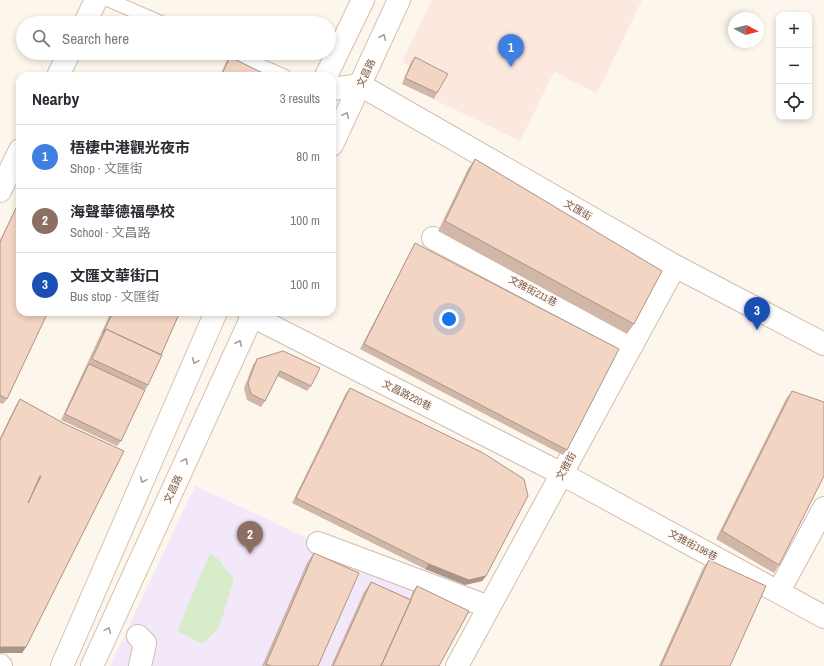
<!DOCTYPE html>
<html lang="en">
<head>
<meta charset="utf-8">
<style>
  :root { --surface:#fff; --page:#f7f7f7; --text:#2b2b33; --muted:#7c7c81; --line:#e1e1e2; --accent:#e76f51 }
  body { margin:0; font-family:"Archivo Narrow","Noto Sans TC",sans-serif; background:var(--page); color:var(--text) }
  .controls { position:absolute; right:12px; top:12px; display:grid; overflow:hidden; border-radius:8px; box-shadow:0 2px 6px #0003 }
  .controls button { width:36px; height:36px; display:grid; place-items:center; padding:0; border:0; border-bottom:1px solid var(--line); background:var(--surface); color:var(--text); font:20px sans-serif }
  .compass { position:absolute; left:728px; top:12px; width:36px; height:36px; border-radius:50%; background:var(--surface); box-shadow:0 2px 6px #0003; rotate:97deg }
  .you { position:absolute; left:449px; top:319px; width:14px; height:14px; margin:-10px; border:3px solid #fff; border-radius:50%; background:#1a73e8; box-shadow:0 0 0 6px #1a73e833 }
  .badge { display:grid; place-items:center; width:26px; height:26px; border-radius:50%; background:var(--accent); color:#fff; font-size:13px; font-weight:700 }
  .pin { position:absolute; translate:-50% -33px; filter:drop-shadow(0 1px 2px #0008) }
  .pin::after { content:''; position:absolute; top:21px; width:14px; height:12px; background:inherit; clip-path:polygon(0 0,100% 0,50% 100%) }
  .list { margin:0; padding:0; list-style:none }
  h2 { display:flex; justify-content:space-between; align-items:center; height:52px; margin:0; padding:0 16px; font-size:17px }
  h2 small { font-size:13px; font-weight:400; color:var(--muted) }
  .list li { display:grid; grid-template-columns:26px 1fr auto; gap:12px; align-items:center; box-sizing:border-box; height:64px; padding:0 16px; border-top:1px solid var(--line) }
  .list b { display:block; font-size:15px; white-space:nowrap }
  .list p { margin:0; font-size:13px; white-space:nowrap; color:var(--muted) }
  .list em { font-size:13px; font-style:normal; color:var(--muted) }
  .icon { flex:none; width:22px; height:22px; fill:none; stroke:currentColor; stroke-width:2; stroke-linecap:round; stroke-linejoin:round }
  .map { position:relative; flex:none; width:824px; height:666px; overflow:hidden }
  .search { position:absolute; background:var(--surface); box-shadow:0 2px 6px #0003; left:16px; top:16px; width:320px; height:44px; display:flex; align-items:center; gap:10px; box-sizing:border-box; padding:0 14px; border-radius:22px; color:var(--muted); font-size:15px }
  .panel { position:absolute; background:var(--surface); box-shadow:0 2px 6px #0003; left:16px; top:72px; width:320px; height:244px; border-radius:12px }
  .map>svg:first-child { display:block }
  .commercial { fill:#fde8e0 }
  .education { fill:#f3e8fa }
  .green { fill:#d8ecc9 }
  .lines { fill:none; stroke-linecap:round; stroke-linejoin:round }
  .lane-casing { stroke:#d1beb0; stroke-width:15 }
  .street-casing { stroke:#d1beb0; stroke-width:24 }
  .secondary-casing { stroke:#d6c0b0; stroke-width:24 }
  .lane { stroke:#fff; stroke-width:13 }
  .street { stroke:#fff; stroke-width:22 }
  .secondary { stroke:#fff; stroke-width:22 }
  .wall { fill:#d1b7a8 }
  .shaded-wall { fill:#aa9588 }
  .building { fill:#f3d5c3; stroke:#aa9588; fill-rule:evenodd }
  .oneway { stroke:#af9d94 }
  .labels { text-anchor:middle; dominant-baseline:central; stroke-width:3; stroke-linejoin:round; paint-order:stroke }
  .street-label { font-size:10px; fill:#7a5c4d; stroke:#fffaf3 }
</style>
</head>
<body>
<div class="map">
<svg width="824" height="666" viewBox="0 0 824 666">
  <rect width="100%" height="100%" fill="#fdf6ec"/>
  <path class="commercial" d="M432 0H642L597 93 554 72 520 141 433 99 442 82 402 62Z"/>
  <path class="education" d="M195 486 263 517 413 591 379 666H110Z"/>
  <path class="green" d="M210 553 217 558 234 579 219 628 202 644 177 631Z"/>
  <g class="lines">
    <defs>
      <path id="lane" d="M109 0 162 23
        M231 53 284 76"/>
      <path id="street" d="M85 23 96 0
        M58 76 69 53
        M332 89 360 85 675 266 824 344
        M0 191 20 150
        M433 238 633 344
        M249 312 252 316 562 474 824 617
        M318 543 489 607
        M779 591 824 508
        M138 636 145 643 140 666
        M0 665 1 666
        M457 666 675 266"/>
      <path id="secondary" d="M326 76 363 0
        M332 145 399 0
        M62 666 216 312
        M92 666 254 312"/>
    </defs>
    <use href="#lane" class="lane-casing"/>
    <use href="#street" class="street-casing"/>
    <use href="#secondary" class="secondary-casing"/>
    <use href="#lane" class="lane"/>
    <use href="#street" class="street"/>
    <use href="#secondary" class="secondary"/>
  </g>
  <path class="wall" d="M230 57 269 76H220L226 62Z
    M415 57 437 93 434 99 402 84 411 62Z
    M475 159 634 324 627 334 438 231 468 169Z
    M16 208 7 399 3 404 0 403V240Z
    M415 243 567 450 563 455 360 349 412 249Z
    M111 312H180L148 385 145 390 121 441 117 446 61 420Z
    M257 359 311 386 307 391 277 376 265 401 261 407 247 400 244 388 253 365Z
    M350 388 486 576 482 581 465 585 425 569 292 503 346 393Z
    M792 391 779 565 774 573 716 539 786 399Z
    M20 399 65 424 26 647 22 653H0V438L16 405Z
    M314 553 318 666H262L307 563Z
    M709 560 730 666H659L703 568Z
    M371 582 410 599 413 591 417 586 439 666H331L364 592Z"/>
  <path class="shaded-wall" d="M429 564 486 576 482 581 465 585 425 569Z
    M0 647H26L22 653H0Z"/>
  <path class="building" d="M230 57 269 76H221Z
    M415 57 448 74 437 93 405 78Z
    M475 159 662 271 634 324 445 221Z
    M16 208 20 210V312H48L7 399 0 395V242Z
    M415 243 619 349 567 450 364 344Z
    M113 312H180L161 355 106 329 103 333Z
    M106 329 162 355 148 385 92 359Z
    M283 351 320 368 311 386 280 371 265 401 251 394 248 383 257 359Z
    M89 364 145 390 121 441 65 414Z
    M350 388 483 453 524 479 528 496 486 576 469 580 429 564 296 498Z
    M792 391 824 402V476L779 565 722 531Z
    M20 399 65 424 124 451 26 647H0V440ZM40 476H41L28 503Z
    M314 553 359 573 318 666H271L266 664Z
    M709 560 766 586 730 666H661Z
    M371 582 411 600 381 666H333Z
    M417 586 469 611 439 666H381Z"/>
  <defs><path id="oneway-chevron" d="M-2-3.5L2.5 0L-2 3.5" fill="none" stroke-width="1.6" stroke-linecap="round" stroke-linejoin="round"/></defs>
  <g class="oneway">
    <use href="#oneway-chevron" transform="translate(383 37) rotate(-65)"/>
    <use href="#oneway-chevron" transform="translate(346 115) rotate(-65)"/>
    <use href="#oneway-chevron" transform="translate(239 343) rotate(-65)"/>
    <use href="#oneway-chevron" transform="translate(195 361) rotate(114)"/>
    <use href="#oneway-chevron" transform="translate(185 461) rotate(-65)"/>
    <use href="#oneway-chevron" transform="translate(143 480) rotate(114)"/>
    <use href="#oneway-chevron" transform="translate(108 630) rotate(-66)"/>
  </g>
  <g class="labels">
    <g class="street-label">
      <text transform="translate(366 73) rotate(-65)">文昌路</text>
      <text transform="translate(578 210) rotate(30)">文匯街</text>
      <text transform="translate(533 291) rotate(28)">文雅街211巷</text>
      <text transform="translate(407 395) rotate(27)">文昌路220巷</text>
      <text transform="translate(566 466) rotate(-61)">文雅街</text>
      <text transform="translate(173 489) rotate(-65)">文昌路</text>
      <text transform="translate(693 545) rotate(28)">文雅街196巷</text>
    </g>
  </g>
</svg>
<div class="controls">
<button>+</button>
<button>−</button>
<button><svg class="icon" aria-label="locate" viewBox="0 0 24 24"><circle cx="12" cy="12" r="6"/><path d="M12 2v4M12 18v4M2 12h4M18 12h4"/></svg></button>
</div>
<svg class="compass" viewBox="-18 -18 36 36"><path d="M0-13l5 13h-10z" fill="#e53935"/><path d="M0 13l5-13h-10z" fill="#7c7c81"/></svg>
<div class="you"></div>
<div class="pin badge" style="left:511px;top:67px;background:#3f7fe0">1</div>
<div class="pin badge" style="left:250px;top:554px;background:#8d6e63">2</div>
<div class="pin badge" style="left:757px;top:330px;background:#1a4fb4">3</div>
<div class="search"><svg class="icon" aria-label="search" viewBox="0 0 24 24"><circle cx="10" cy="10" r="6"/><path d="M15 15l6 6"/></svg>Search here</div>
<section class="panel">
<h2>Nearby<small>3 results</small></h2>
<ul class="list">
<li><span class="badge" style="background:#3f7fe0">1</span><div><b>梧棲中港觀光夜市</b><p>Shop · 文匯街</p></div><em>80 m</em></li>
<li><span class="badge" style="background:#8d6e63">2</span><div><b>海聲華德福學校</b><p>School · 文昌路</p></div><em>100 m</em></li>
<li><span class="badge" style="background:#1a4fb4">3</span><div><b>文匯文華街口</b><p>Bus stop · 文匯街</p></div><em>100 m</em></li>
</ul>
</section>
</div>
</body>
</html>
